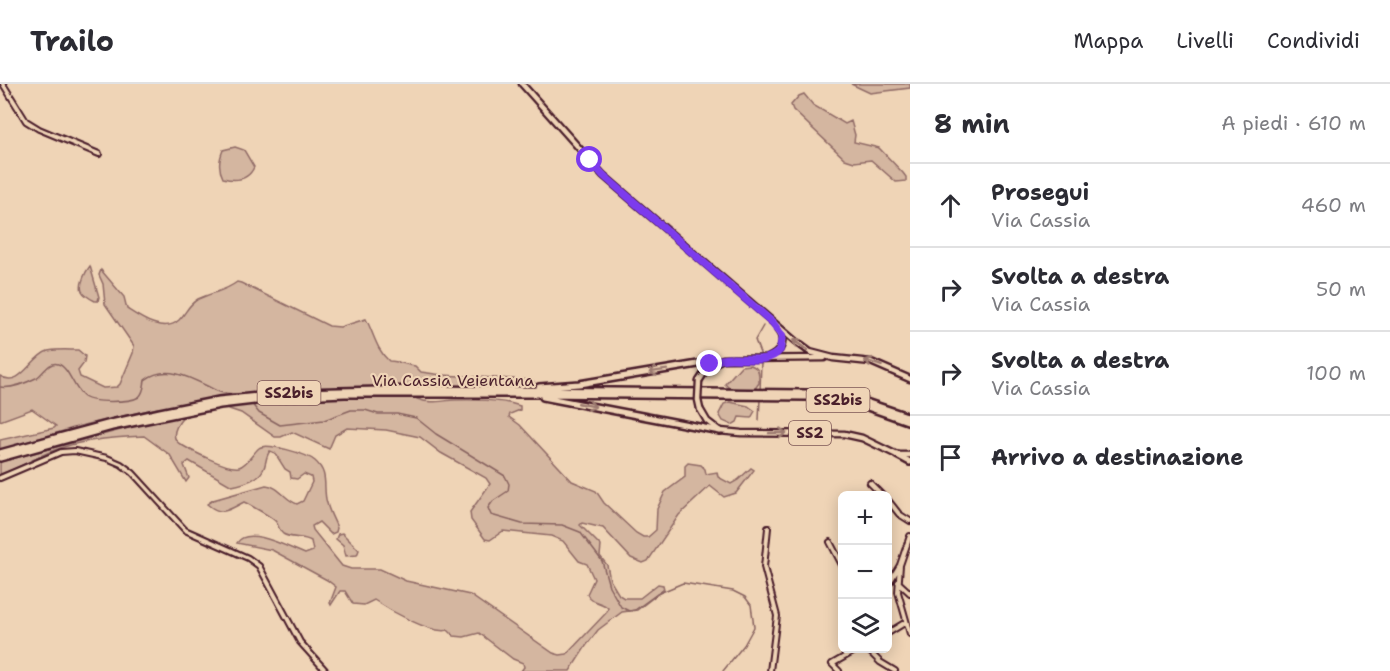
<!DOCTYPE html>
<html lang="it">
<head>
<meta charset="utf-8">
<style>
  :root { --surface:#fff; --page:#f2f2f3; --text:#2b2b33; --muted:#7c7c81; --line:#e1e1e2 }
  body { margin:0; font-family:"Shantell Sans",sans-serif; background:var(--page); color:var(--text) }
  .controls { position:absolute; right:18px; bottom:18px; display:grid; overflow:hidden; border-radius:9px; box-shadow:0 3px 15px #0003 }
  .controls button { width:54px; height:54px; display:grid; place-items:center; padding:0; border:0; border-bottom:2px solid var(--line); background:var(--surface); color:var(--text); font:30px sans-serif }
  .stop { position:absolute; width:18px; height:18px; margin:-14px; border:4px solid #7c3aed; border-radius:50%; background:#fff }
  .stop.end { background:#7c3aed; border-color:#fff; box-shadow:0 2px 6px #0008 }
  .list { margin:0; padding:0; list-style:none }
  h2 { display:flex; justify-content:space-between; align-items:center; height:78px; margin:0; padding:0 24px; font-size:26px }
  h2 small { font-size:20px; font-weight:400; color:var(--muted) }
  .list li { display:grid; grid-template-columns:39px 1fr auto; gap:18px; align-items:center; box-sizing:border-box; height:84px; padding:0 24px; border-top:2px solid var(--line) }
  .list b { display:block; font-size:22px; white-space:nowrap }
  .list p { margin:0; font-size:20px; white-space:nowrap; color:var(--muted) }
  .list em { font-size:20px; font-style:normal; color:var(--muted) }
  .icon { flex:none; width:33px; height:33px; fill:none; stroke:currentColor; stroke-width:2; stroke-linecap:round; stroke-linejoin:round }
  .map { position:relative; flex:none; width:910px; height:587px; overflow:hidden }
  header { display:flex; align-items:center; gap:36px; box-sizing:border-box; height:84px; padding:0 30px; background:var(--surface); border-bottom:2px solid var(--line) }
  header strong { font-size:28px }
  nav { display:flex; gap:33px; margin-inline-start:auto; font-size:21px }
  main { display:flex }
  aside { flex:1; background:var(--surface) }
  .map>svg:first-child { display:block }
  .green { fill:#d4b6a0; stroke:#8f6a66; stroke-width:1.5; fill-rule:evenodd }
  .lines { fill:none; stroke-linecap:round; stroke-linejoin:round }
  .stream { stroke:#87625f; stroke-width:1.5 }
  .minor-casing { stroke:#4a1f2b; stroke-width:8 }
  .major-casing { stroke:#4a1f2b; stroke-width:9 }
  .highway-casing { stroke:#4a1f2b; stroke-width:10 }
  .minor { stroke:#efd4b6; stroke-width:4 }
  .major { stroke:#efd4b6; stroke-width:4.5 }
  .highway { stroke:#efd4b6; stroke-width:5 }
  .major-bridge-casing { stroke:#4a1f2b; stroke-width:9; stroke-linecap:butt }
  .major-bridge { stroke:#efd4b6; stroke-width:4.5 }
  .oneway { stroke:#9c7a70 }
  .route { stroke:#7c3aed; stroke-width:8 }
  .labels { text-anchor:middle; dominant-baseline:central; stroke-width:4.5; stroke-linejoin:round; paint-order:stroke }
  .shield { fill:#efd4b6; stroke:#7c5555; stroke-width:1.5 }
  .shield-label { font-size:15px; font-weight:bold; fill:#4a1f2b }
  .street-label { font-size:16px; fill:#4a1f2b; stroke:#efd4b6 }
</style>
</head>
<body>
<header>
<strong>Trailo</strong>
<nav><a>Mappa</a><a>Livelli</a><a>Condividi</a></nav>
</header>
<main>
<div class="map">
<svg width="910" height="587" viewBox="0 0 910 587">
  <rect width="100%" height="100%" fill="#efd4b6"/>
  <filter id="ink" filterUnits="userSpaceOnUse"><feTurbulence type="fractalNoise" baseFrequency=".0167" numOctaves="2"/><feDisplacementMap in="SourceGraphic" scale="12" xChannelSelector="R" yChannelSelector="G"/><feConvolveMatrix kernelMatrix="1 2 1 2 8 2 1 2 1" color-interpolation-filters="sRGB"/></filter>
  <g filter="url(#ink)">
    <path class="green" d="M851 0H910V4L870 9Z
      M804 10 813 21 845 40 851 37 855 51 854 58 879 64 903 89 906 93V97L896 98 871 76 854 78 845 75 793 26 791 21 799 12Z
      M235 63 244 66 254 83C248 97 235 97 223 94 218 84 219 76 223 66Z
      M90 182 99 213 98 217H95C91 215 84 211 82 207 79 200 86 187 90 182Z
      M101 186 124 213 127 225C141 234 164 250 179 236 187 228 187 222 198 215 212 208 224 208 237 198L241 199 329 242 340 243 366 235C374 250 376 265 389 277 400 277 405 281 415 282L421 288 442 291 532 296 534 298 533 301 526 303 420 302 417 305V315C430 320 440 317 454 316 472 315 502 316 520 322V326L510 330 509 333 520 341 572 397 596 407 604 419 636 449 643 453H648L656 446 657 425 665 408 685 393V382L688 379 701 381 705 385 706 390 717 388 718 393 731 400 738 396 751 384 754 386 736 409 724 413 710 402 679 431 648 477 643 479 631 474 603 444 582 439 580 441 601 462 600 472 607 481 610 496 619 511 624 514H640L658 500 663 501 664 505 637 526 622 528 598 546 586 562 570 587H521L524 583 523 579 513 575 479 549 464 553 454 552 448 546C432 551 389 526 374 516L364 521 353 520 345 507H340L331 521 330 519 336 503 327 496 272 466 237 459C248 441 289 464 305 470L313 467 311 457C303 452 291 455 283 450 279 447 279 442 276 438 274 434 248 420 244 418 228 426 222 433 207 420L213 416 266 401C279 402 285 416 297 420L303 417 312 398 311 393 304 390 297 395 291 394 290 388 285 385 275 369 270 367C265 373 267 379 263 386 258 396 242 400 232 402L189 377 184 381 189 394 186 398 170 371 144 352C114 353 80 356 52 367 34 374 18 385 0 390V378L162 335 158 324 80 342 0 366V356L54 344 56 342 32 325 0 337V292C21 305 31 272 48 267 57 265 69 266 78 266L85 272 84 279 78 287 80 293 103 304 117 303 120 300 133 269 134 262 105 220 103 200 99 191ZM223 323 241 329 275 353H281L292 348 329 365 335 351 347 344 386 346 420 353 441 369 486 394 490 400 470 428 471 436 485 455 490 456 503 447 551 452 563 457 579 477 587 480 594 495 587 510C591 520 602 517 608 524L607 528 567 570 560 571 553 569 470 511 406 497 380 485H351L342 482 313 446 312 442 319 438 331 450 336 448 337 444C334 436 329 428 327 419 322 404 330 390 315 377 307 370 267 358 259 364 252 370 247 381 239 383 228 386 190 366 180 360 167 352 180 333 191 328 200 324 213 324 223 323Z
      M750 281C760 284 759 289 759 299L754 306 729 304 725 300 741 282Z
      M730 318 748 322 755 327 751 334 739 333 737 338 732 341 723 337 719 330 724 320Z
      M342 449 359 466 357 471 346 472 343 461 336 455 338 450Z"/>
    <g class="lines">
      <path class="stream" d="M761 272 755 256 763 242
        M0 303C11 305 26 299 36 294 43 291 48 277 58 280 69 283 74 306 84 313 93 319 129 319 139 313 144 309 144 302 145 296 168 278 196 297 217 307 223 311 233 308 240 311
        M760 308 761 276
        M251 319 259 329 280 341 324 336 351 326H365L378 330H397L416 334 436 350 505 392 509 400 508 407 493 417 488 424 491 431 522 440 562 441 580 448 602 477 609 502 621 523 629 527 635 526 657 510 683 499 733 507 745 513 751 521 754 543 744 561 723 587
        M759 336 760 315"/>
      <defs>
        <path id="minor" d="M3 0 26 37 39 45 99 70
          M0 394 61 368 75 367 107 374 121 380 133 389 185 446 248 474 259 482 300 558 326 587
          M870 399 883 412
          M888 416 899 430 910 437
          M768 444 764 483 777 532 770 587
          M830 458 842 481
          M900 481 898 508 910 550
          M898 498 910 509
          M888 501 900 481 910 452
          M888 549 906 538
          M866 564 880 578 895 587
          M839 587 832 580 860 564"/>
        <path id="major" d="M522 0 603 91 795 257 810 268 833 274
          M768 274C781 268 787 258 778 246
          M833 274 871 278 910 295
          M699 297 709 282 723 275 824 274
          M700 325 707 337 720 347 741 349 844 350 862 354 897 371H910"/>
        <path id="highway" d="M539 303 579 300 716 277
          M543 313 720 347
          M0 369 111 339 160 328 219 316 299 308 420 305 807 309 857 315 910 333
          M897 371 910 378
          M0 374 112 343 220 321 298 312 345 310H542L807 313 856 319 910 338"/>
      </defs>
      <use href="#minor" class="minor-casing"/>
      <use href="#major" class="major-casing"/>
      <use href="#highway" class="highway-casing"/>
      <use href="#minor" class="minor"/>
      <use href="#major" class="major"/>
      <use href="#highway" class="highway"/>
      <defs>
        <path id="major-bridge" d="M699 297 698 316 700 325"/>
      </defs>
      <use href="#major-bridge" class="major-bridge-casing"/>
      <use href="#major-bridge" class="major-bridge"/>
    </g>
    <defs><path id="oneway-shaft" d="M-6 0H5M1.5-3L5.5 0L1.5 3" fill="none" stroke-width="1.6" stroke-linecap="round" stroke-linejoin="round" transform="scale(1.5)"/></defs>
    <g class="oneway">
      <use href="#oneway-shaft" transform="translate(800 261) rotate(-144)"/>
      <use href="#oneway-shaft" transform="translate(873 279) rotate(-162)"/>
      <use href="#oneway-shaft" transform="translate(658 287) rotate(171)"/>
      <use href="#oneway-shaft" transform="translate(587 321) rotate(11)"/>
      <use href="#oneway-shaft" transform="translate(778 349) rotate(-1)"/>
    </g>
  </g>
  <g class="lines" filter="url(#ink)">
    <path class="route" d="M590 76 603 91 773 239 782 252 780 266C763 286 731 266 710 280"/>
  </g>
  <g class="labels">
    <g class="shield">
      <rect x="257.5" y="297" width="63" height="24" rx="4.5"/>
      <rect x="806.5" y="304" width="63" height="24" rx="4.5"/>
      <rect x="789" y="337" width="42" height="24" rx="4.5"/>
    </g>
    <g class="shield-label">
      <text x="289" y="309">SS2bis</text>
      <text x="838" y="316">SS2bis</text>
      <text x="810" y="349">SS2</text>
    </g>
    <g class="street-label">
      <text x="453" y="296">Via Cassia Veientana</text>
    </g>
  </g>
</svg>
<div class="controls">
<button>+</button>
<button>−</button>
<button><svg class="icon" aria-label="layers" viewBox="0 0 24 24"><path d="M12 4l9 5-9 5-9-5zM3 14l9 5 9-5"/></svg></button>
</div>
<div class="stop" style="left:590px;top:76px"></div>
<div class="stop end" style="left:710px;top:280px"></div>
</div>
<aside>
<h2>8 min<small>A piedi · 610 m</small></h2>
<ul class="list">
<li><svg class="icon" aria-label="ahead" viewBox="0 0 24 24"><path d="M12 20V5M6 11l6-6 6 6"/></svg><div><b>Prosegui</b><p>Via Cassia</p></div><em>460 m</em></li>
<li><svg class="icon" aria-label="right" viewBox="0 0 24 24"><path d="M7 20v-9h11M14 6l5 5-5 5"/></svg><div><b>Svolta a destra</b><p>Via Cassia</p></div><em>50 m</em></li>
<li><svg class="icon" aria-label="right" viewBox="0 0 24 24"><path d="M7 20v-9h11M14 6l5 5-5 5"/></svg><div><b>Svolta a destra</b><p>Via Cassia</p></div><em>100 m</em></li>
<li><svg class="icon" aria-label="arrive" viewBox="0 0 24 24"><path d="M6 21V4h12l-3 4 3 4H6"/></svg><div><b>Arrivo a destinazione</b></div></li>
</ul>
</aside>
</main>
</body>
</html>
